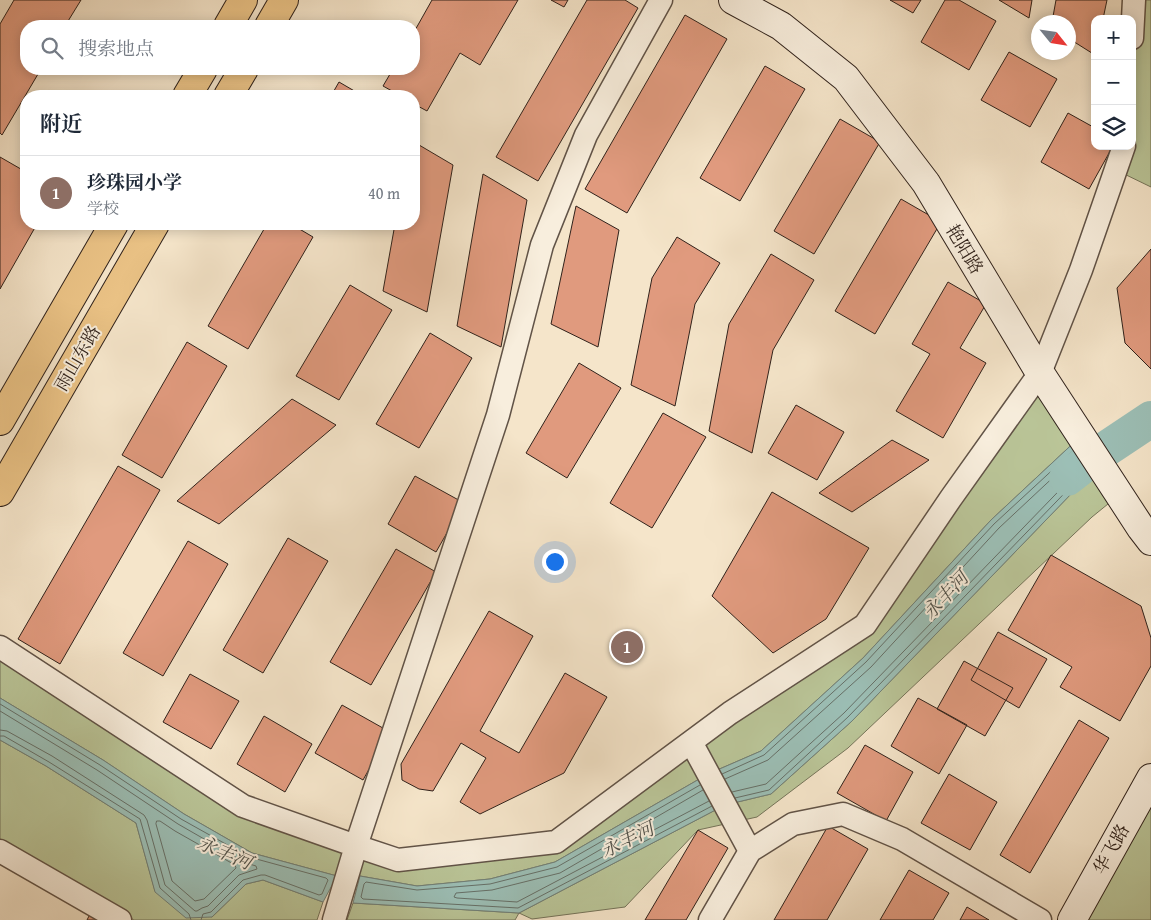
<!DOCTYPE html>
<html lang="zh">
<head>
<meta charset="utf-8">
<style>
  :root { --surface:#fff; --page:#f6f6f7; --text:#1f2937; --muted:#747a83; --line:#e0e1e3; --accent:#1a73e8 }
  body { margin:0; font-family:"Gentium Book Plus","Noto Serif SC",serif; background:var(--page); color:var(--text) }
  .controls { position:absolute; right:15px; top:15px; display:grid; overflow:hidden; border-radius:10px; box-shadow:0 2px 12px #0003 }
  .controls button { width:45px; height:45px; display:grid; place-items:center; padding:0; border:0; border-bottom:1px solid var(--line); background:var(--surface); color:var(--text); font:25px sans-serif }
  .compass { position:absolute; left:1031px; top:15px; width:45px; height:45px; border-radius:50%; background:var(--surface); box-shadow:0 2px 12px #0003; rotate:120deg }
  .you { position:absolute; left:554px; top:561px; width:18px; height:18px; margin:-12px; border:4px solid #fff; border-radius:50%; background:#1a73e8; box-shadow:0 0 0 8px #1a73e833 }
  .badge { display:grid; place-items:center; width:32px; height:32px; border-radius:50%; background:var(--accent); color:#fff; font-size:16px; font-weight:700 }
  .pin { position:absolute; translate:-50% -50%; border:2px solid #fff; box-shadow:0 1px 5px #0006 }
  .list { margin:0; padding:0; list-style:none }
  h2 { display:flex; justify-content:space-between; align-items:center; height:65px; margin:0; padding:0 20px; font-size:21px }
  h2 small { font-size:16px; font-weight:400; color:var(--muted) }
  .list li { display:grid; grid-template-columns:32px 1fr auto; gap:15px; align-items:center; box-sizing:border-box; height:75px; padding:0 20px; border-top:1px solid var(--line) }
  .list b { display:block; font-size:19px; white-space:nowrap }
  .list p { margin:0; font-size:16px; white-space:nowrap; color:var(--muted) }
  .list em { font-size:16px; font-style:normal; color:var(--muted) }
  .icon { flex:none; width:28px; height:28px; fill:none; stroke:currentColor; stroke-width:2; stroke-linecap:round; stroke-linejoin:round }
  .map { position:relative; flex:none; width:1151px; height:920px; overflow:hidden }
  .search { position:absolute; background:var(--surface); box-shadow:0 2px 12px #0003; left:20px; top:20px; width:400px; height:55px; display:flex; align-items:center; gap:12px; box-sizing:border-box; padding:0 18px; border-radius:20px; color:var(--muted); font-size:19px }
  .panel { position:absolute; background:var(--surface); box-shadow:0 2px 12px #0003; left:20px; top:90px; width:400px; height:140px; border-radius:20px }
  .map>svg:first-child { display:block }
  .green { fill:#bac598; stroke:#75745a }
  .water { fill:#9cbfb6; stroke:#718078 }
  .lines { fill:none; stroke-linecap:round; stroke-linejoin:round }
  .shore { stroke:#667068; stroke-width:1 }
  .river { stroke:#9cbfb6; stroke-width:36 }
  .building { fill:#e09a7e; stroke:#30221b }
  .street-casing { stroke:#615347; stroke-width:25 }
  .secondary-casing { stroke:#30221b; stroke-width:30 }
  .primary-casing { stroke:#30221b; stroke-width:30 }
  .street { stroke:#f8eedd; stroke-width:22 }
  .secondary { stroke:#f8eedd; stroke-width:28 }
  .primary { stroke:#eac285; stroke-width:28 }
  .labels { text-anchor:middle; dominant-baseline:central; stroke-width:4; stroke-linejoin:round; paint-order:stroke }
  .street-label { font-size:18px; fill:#30221b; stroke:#f8eedd }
  .water-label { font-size:19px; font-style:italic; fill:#50514a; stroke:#f8eedd }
</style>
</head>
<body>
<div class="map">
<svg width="1151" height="920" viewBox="0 0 1151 920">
  <rect width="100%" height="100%" fill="#f5e5ca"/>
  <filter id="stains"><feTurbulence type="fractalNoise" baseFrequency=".004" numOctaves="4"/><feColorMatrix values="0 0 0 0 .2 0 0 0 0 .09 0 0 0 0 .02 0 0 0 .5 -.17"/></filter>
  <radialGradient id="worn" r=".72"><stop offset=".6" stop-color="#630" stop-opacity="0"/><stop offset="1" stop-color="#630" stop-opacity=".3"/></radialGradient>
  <path class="green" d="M1136 0H1151V187L1116 170 1132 146V60Z
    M1040 373 1081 436 991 520 863 658 761 751 708 774 555 862 490 879 417 886 360 876H337L252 853 184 814 103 760 0 698V647L243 806 398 860 558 841 865 625Z
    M1099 465 1119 495 1092 517 848 748 757 817 698 830 625 907 532 919 519 913 515 920H347L353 903 519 913 725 805 771 794 852 721Z
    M0 740 46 766 136 823 155 891 212 917 246 884 263 880 323 902 317 920H134L0 847Z
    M1151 778V920H1072Z"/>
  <path class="water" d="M1081 436 1099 465 852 721 771 794 725 805 519 913 353 903 360 876 417 886 490 879 555 862 708 774 761 751 863 658 991 520Z
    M0 698 103 760 184 814 252 853 337 876 323 902 263 880 246 884 212 917 186 918 155 892 136 823 46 766 0 740Z"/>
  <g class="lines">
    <path class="shore" d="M0 704 100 765 181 819 249 857 326 878 328 880 322 894 319 895 265 875H261L243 880 211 912 203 914 201 920
      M0 711 97 770 178 824 246 863 256 866 257 869 239 875 208 906 202 908 197 911H195L165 885 147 820 144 815 52 756 7 731 0 730
      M0 736H4L49 762 140 819 160 888 189 914 191 920
      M722 774 764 755 866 662 994 524 1073 451
      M725 779 768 760 871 667 999 528 1076 456
      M700 785 557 867 490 884 417 890 366 882 364 884 361 897 363 899 518 908 712 806
      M703 790 560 873 492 890 456 893 454 897 457 898 517 902 709 801
      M732 792 766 784 844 713 1083 466
      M735 798 769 790 848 717 1086 471
      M157 821H160L175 831 235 865 236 868 204 899 195 901 172 881 156 824Z"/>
    <path class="river" d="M1067 478 1094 457 1151 419"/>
  </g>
  <path class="building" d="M14 0H81L65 26H26V69H41L2 135 0 133V24Z
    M432 0H518L480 65 460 53 427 111 414 104V96H401L383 86 393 69H414V32Z
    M551 0H568L564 7Z
    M587 0H625L638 8 538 181 496 157Z
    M890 0H921L913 13Z
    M945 0H959L996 21 969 70 921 42Z
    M999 0H1032L1029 18Z
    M1056 0H1107L1103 19H1095V55L1068 38V22H1052Z
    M685 15 727 39 627 213 585 189Z
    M1009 52 1057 79 1030 127 981 100Z
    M765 66 805 89 740 201 700 178Z
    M339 82 363 96H331Z
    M1068 113 1095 128V146H1113L1089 189 1041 162Z
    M840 119 880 142 814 254 774 231Z
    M414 142 453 165 427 312 383 291 395 224H414Z
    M0 157 26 172V224H37L0 289Z
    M483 174 527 200 501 347 457 326Z
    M901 199 941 222 875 334 835 311Z
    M576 206 619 230 598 347 551 324Z
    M267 224H291L313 237 248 349 208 326Z
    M677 237 720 263 695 304 675 406 631 385 652 278Z
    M1151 249V369L1125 343 1117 288Z
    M771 254 814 280 773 350 752 453 709 431 729 324Z
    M948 282 986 304 960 348 986 363 943 438 896 411 930 354 912 344Z
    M350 285 392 310 339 400 296 376Z
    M430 333 472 358 419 448 376 424Z
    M187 342 227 366 162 478 122 455Z
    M579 363 621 388 567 478 526 453Z
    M292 399 336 425 219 524 177 501Z
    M796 405 844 432 817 480 768 453Z
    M663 413 706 437 652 528 610 503Z
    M892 440 929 460 852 512 819 493Z
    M118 466 160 490 60 664 18 639Z
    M415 476 464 503 436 552 388 524Z
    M772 492 869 548 826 619 773 653 712 596Z
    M288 538 328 561 263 673 223 650Z
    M188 541 228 564 163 676 123 653Z
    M396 549 436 572 371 685 330 662Z
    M1051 555 1141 606 1151 638V666L1120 721 1060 687 1072 667 1008 630Z
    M489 611 533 636 480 731 519 753 565 673 607 697 564 773 480 814 460 802 486 758 461 743 433 791 419 789 402 780 401 764Z
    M998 632 1047 659 1019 708 971 680Z
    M964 661 1013 688 985 736 937 709Z
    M190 674 239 701 211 749 163 722Z
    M918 698 967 725 939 774 891 746Z
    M342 705 390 732 363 780 315 753Z
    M264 716 312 744 285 792 237 764Z
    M1079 720 1109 738 1030 873 1000 855Z
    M865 745 913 772 886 821 837 793Z
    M949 774 997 802 970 850 921 823Z
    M828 826 868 849 827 920H774Z
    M698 830 728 848 686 920H645Z
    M909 870 949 893 933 920H880Z
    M967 907 989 920H960Z
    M91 912 106 920H87Z"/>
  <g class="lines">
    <defs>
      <path id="street" d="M1132 38 1134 0
        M0 647 243 806 356 846 398 860 556 842 730 713 865 625 951 498 1040 373 1081 270 1124 146
        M691 742 750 851 710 920
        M0 851 120 920
        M750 851 793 824 843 814 902 839 1040 920
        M334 920 356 846 498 415 542 245 586 135 661 0"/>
      <path id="secondary" d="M733 0 781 26 846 78 926 183 1040 373 1141 528 1151 541
        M1072 920 1151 778"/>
      <path id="primary" d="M228 26 243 0
        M269 26 284 0
        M187 96 203 69
        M228 96 244 69
        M0 421 114 224
        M0 492 155 224"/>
    </defs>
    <use href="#street" class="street-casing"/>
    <use href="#secondary" class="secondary-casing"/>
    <use href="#primary" class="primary-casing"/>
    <use href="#street" class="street"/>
    <use href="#secondary" class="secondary"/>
    <use href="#primary" class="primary"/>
  </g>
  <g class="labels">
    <g class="street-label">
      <text transform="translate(965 249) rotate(59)">艳阳路</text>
      <text transform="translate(77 358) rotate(-60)">雨山东路</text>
      <text transform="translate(1111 849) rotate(-61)">华飞路</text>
    </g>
    <g class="water-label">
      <text transform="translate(945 595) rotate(-47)">永丰河</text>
      <text transform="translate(627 839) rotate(-26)">永丰河</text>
      <text transform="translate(225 852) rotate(23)">永丰河</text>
    </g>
  </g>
  <rect width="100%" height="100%" filter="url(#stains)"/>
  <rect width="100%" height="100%" fill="url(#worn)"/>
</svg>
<div class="controls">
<button>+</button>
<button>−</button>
<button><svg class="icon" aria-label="layers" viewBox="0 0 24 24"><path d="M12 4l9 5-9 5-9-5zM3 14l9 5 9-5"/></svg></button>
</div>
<svg class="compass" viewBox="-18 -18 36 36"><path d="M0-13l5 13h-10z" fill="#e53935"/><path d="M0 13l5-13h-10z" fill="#747a83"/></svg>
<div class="you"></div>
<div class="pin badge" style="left:627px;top:647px;background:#8d6e63">1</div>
<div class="search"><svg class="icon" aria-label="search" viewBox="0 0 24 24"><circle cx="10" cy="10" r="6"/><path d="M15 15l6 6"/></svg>搜索地点</div>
<section class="panel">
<h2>附近<small></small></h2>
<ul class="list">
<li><span class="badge" style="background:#8d6e63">1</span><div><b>珍珠园小学</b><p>学校</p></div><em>40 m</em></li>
</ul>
</section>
</div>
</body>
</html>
